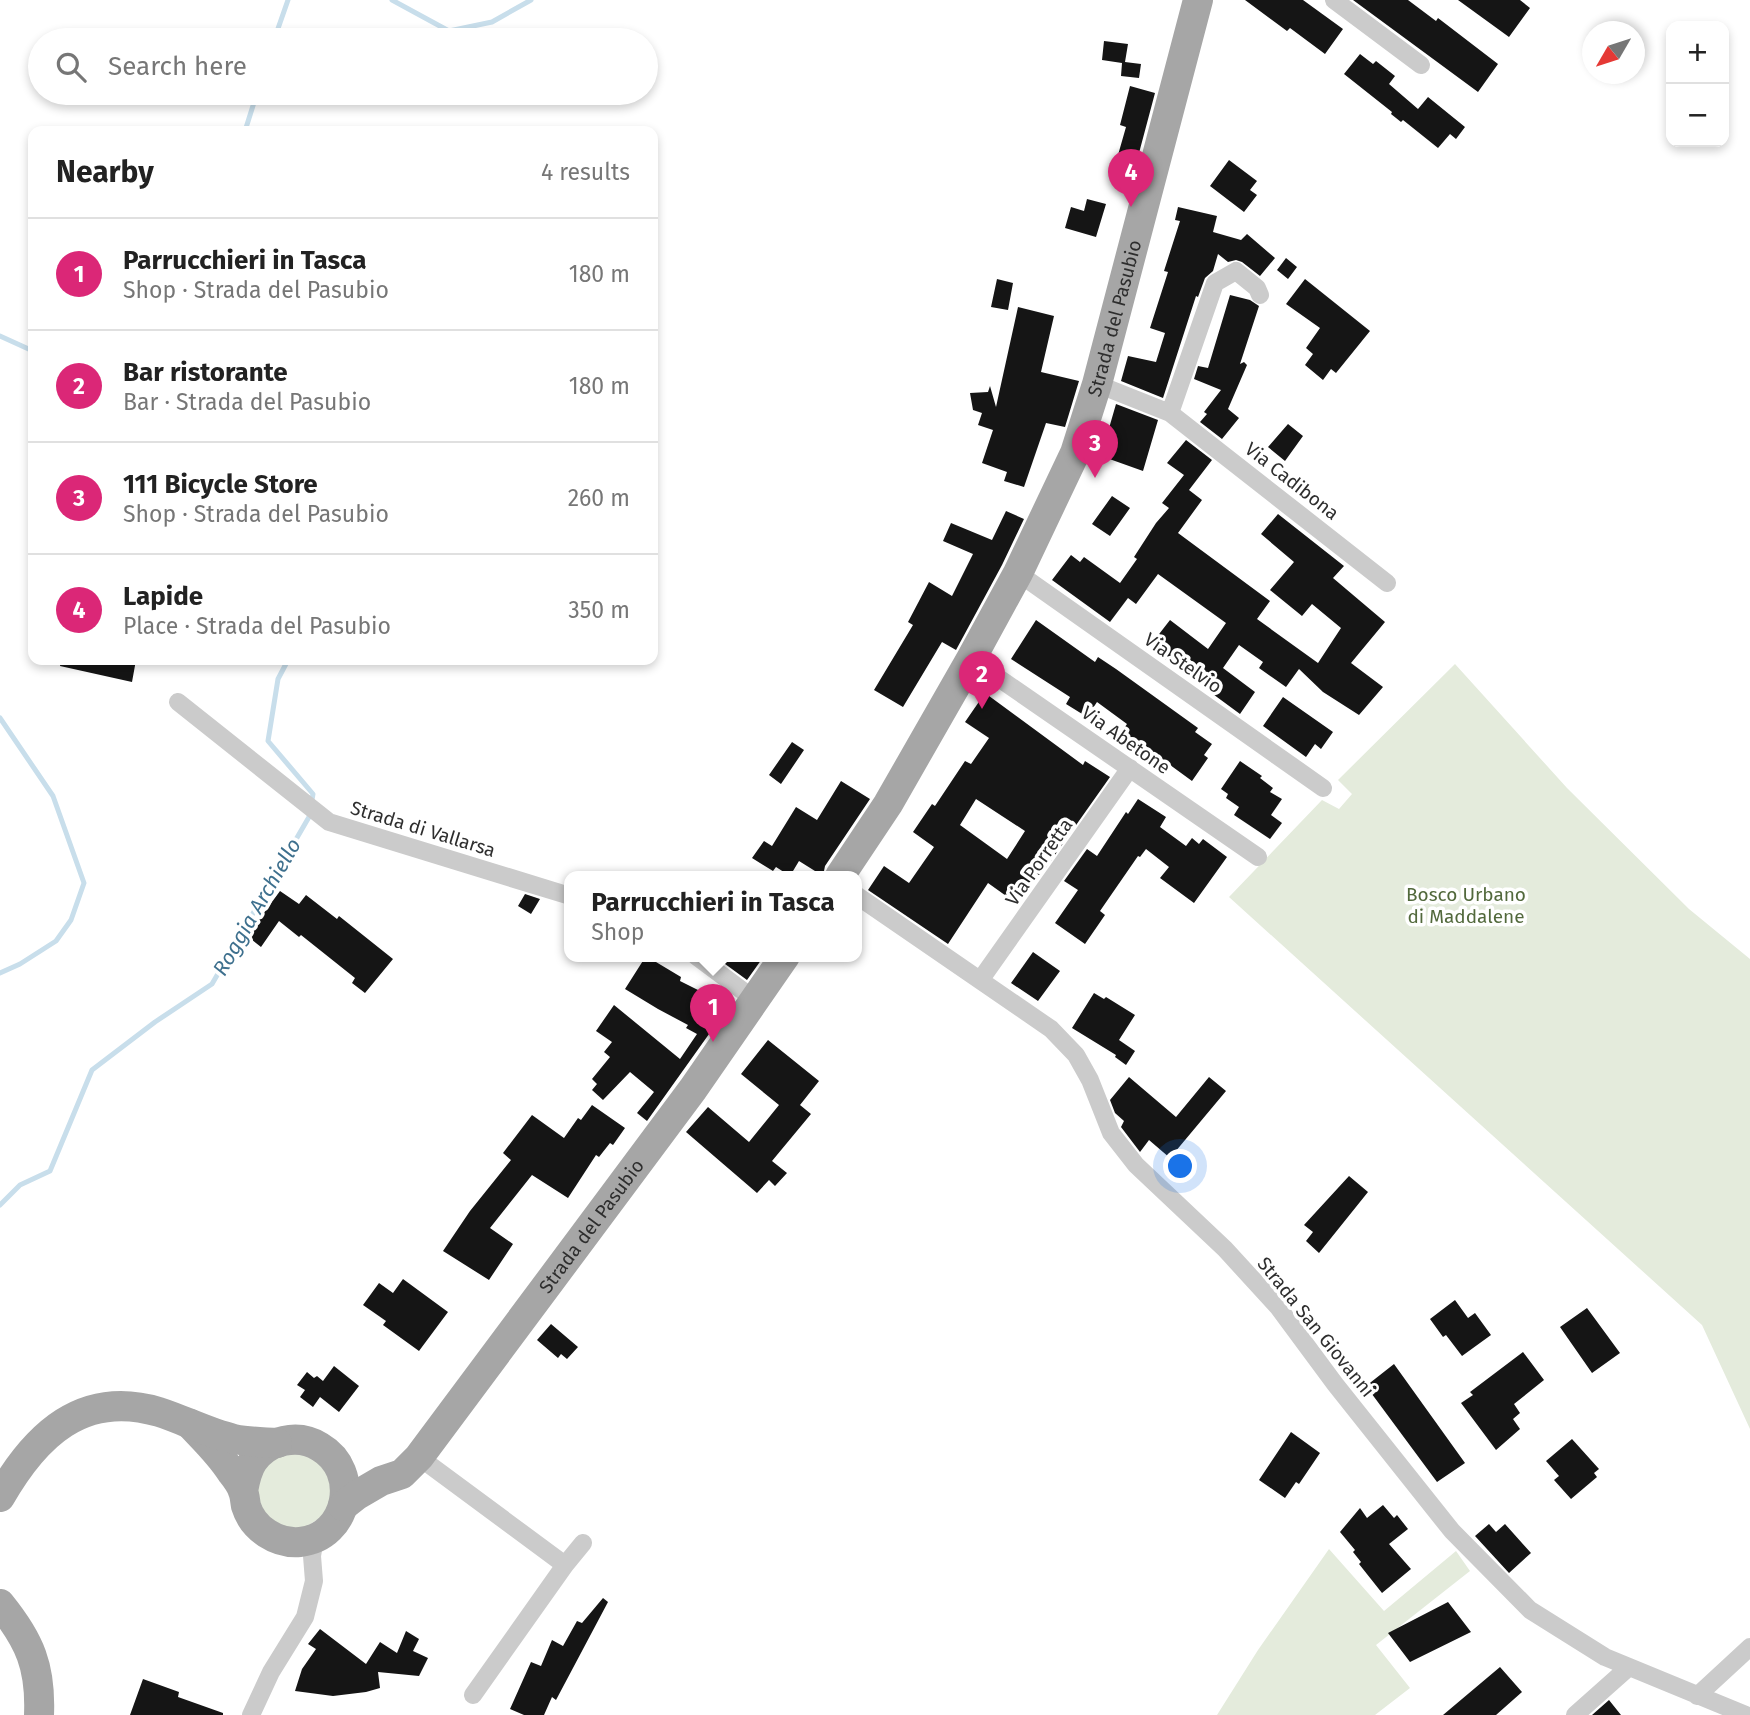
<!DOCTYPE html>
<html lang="en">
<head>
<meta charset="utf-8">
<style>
  :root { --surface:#fff; --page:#f2f2f2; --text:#222; --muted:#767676; --line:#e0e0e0; --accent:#db2777 }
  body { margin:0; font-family:"Fira Sans",sans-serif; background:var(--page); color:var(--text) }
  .controls { position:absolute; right:21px; top:21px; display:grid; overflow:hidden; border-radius:14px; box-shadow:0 4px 10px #0003 }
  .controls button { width:63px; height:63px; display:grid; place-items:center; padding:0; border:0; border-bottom:2px solid var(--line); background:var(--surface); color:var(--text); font:35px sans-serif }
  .compass { position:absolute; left:1582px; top:21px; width:63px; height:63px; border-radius:50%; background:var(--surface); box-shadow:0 4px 10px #0003; rotate:231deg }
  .you { position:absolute; left:1181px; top:1167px; width:24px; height:24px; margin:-18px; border:5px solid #fff; border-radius:50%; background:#1a73e8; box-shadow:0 0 0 10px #1a73e833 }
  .badge { display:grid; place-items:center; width:46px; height:46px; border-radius:50%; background:var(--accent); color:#fff; font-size:23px; font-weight:700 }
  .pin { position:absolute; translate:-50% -58px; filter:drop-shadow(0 2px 4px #0008) }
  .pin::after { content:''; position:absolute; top:37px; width:24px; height:21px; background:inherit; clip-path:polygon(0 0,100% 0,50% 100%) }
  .popup { position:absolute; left:564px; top:871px; width:298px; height:91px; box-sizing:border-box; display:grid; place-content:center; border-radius:14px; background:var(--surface); filter:drop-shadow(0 2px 5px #0005); font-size:23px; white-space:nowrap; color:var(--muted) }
  .popup b { font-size:26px; color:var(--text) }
  .popup::after { content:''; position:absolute; left:50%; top:100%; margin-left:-14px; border:14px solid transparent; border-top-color:var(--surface) }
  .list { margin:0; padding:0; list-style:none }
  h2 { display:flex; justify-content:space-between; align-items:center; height:91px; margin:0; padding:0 28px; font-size:30px }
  h2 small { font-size:23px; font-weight:400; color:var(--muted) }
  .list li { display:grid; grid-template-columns:46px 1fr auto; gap:21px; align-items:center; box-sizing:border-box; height:112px; padding:0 28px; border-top:2px solid var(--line) }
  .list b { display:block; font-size:26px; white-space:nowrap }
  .list p { margin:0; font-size:23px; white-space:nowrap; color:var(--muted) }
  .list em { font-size:23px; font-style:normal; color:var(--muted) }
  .icon { flex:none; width:38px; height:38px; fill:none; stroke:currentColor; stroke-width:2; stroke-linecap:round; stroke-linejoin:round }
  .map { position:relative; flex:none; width:1750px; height:1715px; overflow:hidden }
  .search { position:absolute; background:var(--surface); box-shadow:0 4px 10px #0003; left:28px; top:28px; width:630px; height:77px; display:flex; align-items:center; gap:18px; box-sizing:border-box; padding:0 24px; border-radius:38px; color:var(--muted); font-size:26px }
  .panel { position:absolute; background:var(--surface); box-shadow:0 4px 10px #0003; left:28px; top:126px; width:630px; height:539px; border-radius:14px }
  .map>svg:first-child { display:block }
  .green { fill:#e4ebdc }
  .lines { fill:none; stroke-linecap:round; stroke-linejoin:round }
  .stream { stroke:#c8deeb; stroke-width:5 }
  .building { fill:#151515; fill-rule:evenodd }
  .street { stroke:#cbcbcb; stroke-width:18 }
  .primary { stroke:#a6a6a6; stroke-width:30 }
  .labels { text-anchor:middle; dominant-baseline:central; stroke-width:7; stroke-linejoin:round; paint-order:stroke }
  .street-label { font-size:19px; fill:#2e2e2e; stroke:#fff }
  .park-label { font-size:19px; fill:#52693c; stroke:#fff }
  .water-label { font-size:21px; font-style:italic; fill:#3e708e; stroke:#fff }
</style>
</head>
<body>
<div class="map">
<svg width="1750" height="1715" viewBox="0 0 1750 1715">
  <rect width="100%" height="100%" fill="#fff"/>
  <path class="green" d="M1455 664 1567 788 1689 909 1750 959V1429L1702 1325 1229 897 1322 800 1339 809 1352 794 1338 780Z
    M281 1453 313 1455 333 1481 328 1513 299 1531 275 1526 258 1507 255 1482 260 1470Z
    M1329 1549 1384 1611 1456 1551 1470 1571 1376 1645 1410 1688 1375 1715H1217L1258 1650Z"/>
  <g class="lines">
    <path class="stream" d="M392 0 449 31 492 22 531 0
      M274 40 288 0
      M245 131 257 93
      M0 336 33 351
      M0 718 53 796 84 883 71 920 56 941 20 964 0 973
      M0 1205 20 1185 50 1171 92 1070 155 1022 212 984 309 817 313 794 268 741 278 679 288 660"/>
  </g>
  <path class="building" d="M1245 0H1303L1343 29 1325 54 1290 28 1287 31Z
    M1353 0H1408L1436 21 1438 18 1498 64 1478 92Z
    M1458 0H1520L1530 8 1509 37Z
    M1104 41 1128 44 1125 62 1141 64 1139 78 1121 76 1122 63 1102 60Z
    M1360 54 1373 64 1376 61 1395 76 1389 84 1418 109 1428 97 1465 127 1456 139 1450 134 1438 148 1403 120 1401 122 1391 114 1392 112 1344 74Z
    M1130 86 1155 93 1135 168 1116 162 1126 127 1120 125Z
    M1229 160 1257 181 1250 190 1257 195 1244 212 1210 186Z
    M1087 199 1106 204 1096 237 1065 228 1071 207 1084 211Z
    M1178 207 1217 216 1213 232 1241 240 1247 234 1275 258 1260 276 1242 262 1236 260 1228 262 1218 254 1213 271 1205 278 1198 297 1196 296 1163 398 1121 381 1128 356 1156 362 1165 333 1150 328 1168 272 1164 271 1180 221 1175 220Z
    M1286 258 1297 267 1288 279 1277 270Z
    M997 279 1013 283 1008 310 991 307Z
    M1305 279 1370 331 1336 373 1331 369 1323 380 1305 365 1313 354 1306 348 1320 328 1286 304Z
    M1230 295 1250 300 1259 306 1240 364 1244 362 1247 365 1228 409 1239 418 1222 439 1200 422 1207 414 1204 412 1221 390 1194 379 1198 366 1208 368Z
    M1018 307 1054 316 1041 372 1079 381 1065 427 1046 423 1024 487 1004 481 1007 472 982 463 993 430 978 425 982 413 973 410 970 393 988 392 990 386 996 407Z
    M1116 404 1158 420 1143 471 1101 456Z
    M1288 424 1303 436 1285 461 1268 447Z
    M1186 440 1212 460 1189 490 1202 500 1178 533 1270 601 1257 619 1318 663 1341 628 1312 604 1302 616 1270 590 1294 562 1261 534 1278 514 1344 566 1333 578 1385 622 1351 663 1383 687 1359 715 1323 692 1299 669 1286 687 1259 668 1263 662 1239 645 1223 668 1255 692 1240 714 1149 647 1170 620 1208 649 1226 623 1158 574 1136 604 1128 598 1110 622 1052 580 1071 555 1080 562 1084 557 1120 583 1137 559 1134 557 1156 523 1169 508 1162 503 1184 475 1167 463Z
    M1112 496 1130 508 1110 536 1092 524Z
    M1006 511 1024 519 1002 565 956 650 942 642 903 707 874 690 913 625 908 622 929 582 952 596 973 554 943 541 951 523 992 540Z
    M1036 620 1095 662 1098 657 1116 669 1198 728 1195 732 1212 744 1204 755 1208 758 1192 781 1140 743 1138 746 1120 734 1127 724 1097 702 1087 717 1066 704 1070 697 1011 659Z
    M61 660H136L132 682 60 666Z
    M985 693 1083 765 1085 761 1110 777 1045 869 1043 868 1039 875 1036 873 1016 903 988 883 948 944 868 890 884 866 909 883 934 847 913 832 932 804 935 806 965 761 971 764 989 738 965 722ZM976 799 1025 831 1007 859 960 825Z
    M1283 697 1333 732 1321 749 1315 744 1306 757 1263 726Z
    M792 742 804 750 781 784 769 775Z
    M1240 761 1262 776 1260 778 1273 788 1270 792 1282 799 1271 815 1282 823 1270 839 1234 815 1239 807 1226 798 1228 794 1221 789Z
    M841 781 870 799 825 866 823 876 799 861 790 876 776 867 773 871 752 858 764 841 772 846 796 807 817 820Z
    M1138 799 1166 817 1160 827 1186 846 1192 838 1199 844 1203 839 1227 857 1194 903 1160 878 1169 867 1146 849 1140 857 1138 856 1100 911 1105 915 1085 944 1055 923 1078 890 1064 881 1087 849 1097 856 1126 812 1128 814Z
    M280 891 299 904 306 895 337 919 339 916 393 959 365 993 352 983 355 978 301 935 299 937 279 921 261 947 247 936Z
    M525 894 540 899 531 914 518 906Z
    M1033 952 1060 971 1038 1001 1011 983Z
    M646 956 681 977 680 981 710 996 717 986 734 999 647 1121 637 1113 654 1092 630 1072 603 1100 592 1090 597 1084 592 1079 610 1057 604 1052 612 1042 596 1031 614 1005 680 1059 697 1034 686 1028 688 1025 658 1009 625 989Z
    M724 956H764L747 980 721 961Z
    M1094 993 1104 999 1106 997 1135 1015 1119 1040 1135 1051 1126 1065 1115 1057 1116 1055 1072 1028Z
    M768 1040 819 1081 800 1105 811 1114 772 1161 787 1173 775 1186 769 1180 757 1193 686 1132 708 1107 749 1142 779 1105 741 1074Z
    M1129 1077 1176 1117 1209 1077 1226 1091 1170 1158 1149 1140 1140 1152 1121 1127 1124 1121 1115 1113 1110 1100Z
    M592 1105 625 1128 613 1145 610 1143 599 1157 596 1155 568 1198 532 1175 490 1228 513 1244 489 1280 443 1251 470 1211 511 1160 503 1153 532 1115 564 1138 578 1118 581 1120Z
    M1349 1176 1368 1192 1319 1253 1306 1241 1313 1232 1304 1225Z
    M403 1279 448 1312 419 1351 383 1325 386 1321 363 1305 379 1283 393 1293Z
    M1455 1300 1468 1318 1475 1313 1491 1335 1462 1356 1446 1335 1443 1337 1430 1319Z
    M1587 1308 1620 1353 1592 1373 1560 1327Z
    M551 1324 578 1347 567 1359 561 1354 558 1358 537 1340Z
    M1523 1352 1544 1380 1514 1404 1520 1413 1513 1419 1520 1429 1496 1450 1461 1403 1473 1395 1470 1392Z
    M1394 1364 1465 1463 1437 1482 1366 1386Z
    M334 1366 359 1386 339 1412 320 1397 313 1407 300 1397 305 1390 297 1385 307 1372 314 1378 317 1376 323 1381Z
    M1291 1432 1320 1453 1299 1484 1296 1482 1285 1498 1259 1480Z
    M1572 1439 1599 1469 1594 1473 1597 1477 1571 1499 1554 1480 1559 1476 1546 1461Z
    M1383 1505 1394 1518 1397 1515 1408 1529 1389 1544 1411 1569 1382 1593 1359 1564 1361 1562 1353 1552 1355 1550 1340 1532 1360 1508 1367 1518Z
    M1489 1524 1496 1532 1505 1524 1531 1553 1509 1573 1475 1536Z
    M603 1598 608 1602 556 1700 552 1697 544 1715H524L510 1709 531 1662 541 1666 552 1640 563 1646 577 1621 582 1623Z
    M1448 1602 1471 1632 1410 1662 1388 1633Z
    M320 1629 366 1664 380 1642 397 1653 406 1631 419 1639 413 1651 428 1658 419 1676 378 1672 380 1688 366 1692 333 1696 295 1691 302 1669 316 1649 308 1644Z
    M1500 1667 1522 1692 1496 1715H1443Z
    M143 1679 179 1692 178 1697 223 1713V1715H130Z
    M1609 1700 1621 1715H1592Z"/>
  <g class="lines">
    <path class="street" d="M1334 0 1421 65
      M1097 384 1170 413 1387 583
      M1170 413 1215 283 1236 271 1257 288 1260 295
      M1018 573 1323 788
      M971 659 1258 857
      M178 702 329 822 570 896
      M856 895 1051 1029 1076 1055 1090 1080 1111 1133 1136 1165 1225 1249 1278 1307 1335 1384 1452 1531 1530 1610 1605 1657 1746 1715
      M696 956 755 1000
      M981 979 1130 768
      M419 1457 565 1565 473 1695
      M565 1565 583 1543
      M1697 1696 1750 1647
      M251 1715 271 1672 305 1617 314 1581 312 1556 315 1538
      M1575 1715 1629 1667"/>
    <g class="primary">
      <path id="s1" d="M840 876 888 804 971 659 1018 573 1075 453 1097 384 1198 0"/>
      <path d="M190 1424C205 1440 220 1454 232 1473 236 1478 241 1485 243 1491 245 1496 245 1501 246 1506 253 1529 277 1544 300 1542 349 1537 361 1471 320 1447 298 1433 268 1440 253 1461 247 1470 245 1480 243 1491"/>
      <path d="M0 1497C35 1436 82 1389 159 1412 184 1420 208 1433 234 1439 248 1442 262 1442 277 1443"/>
      <path id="s2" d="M343 1506 357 1495 381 1481 402 1474 419 1457 693 1089 785 956"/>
      <path d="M0 1604C30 1641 41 1667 39 1715"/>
    </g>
  </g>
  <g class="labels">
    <g class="street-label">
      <text stroke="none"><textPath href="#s1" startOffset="625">Strada del Pasubio</textPath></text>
      <text transform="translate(1292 481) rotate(38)">Via Cadibona</text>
      <text transform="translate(1183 663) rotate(35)">Via Stelvio</text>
      <text transform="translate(1126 740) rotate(35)">Via Abetone</text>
      <text transform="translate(423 829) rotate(17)">Strada di Vallarsa</text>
      <text transform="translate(1039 862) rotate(-55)">Via Porretta</text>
      <text stroke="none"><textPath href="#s2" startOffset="380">Strada del Pasubio</textPath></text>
      <text transform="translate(1316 1327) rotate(51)">Strada San Giovanni</text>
    </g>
    <g class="park-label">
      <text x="1466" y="894">Bosco Urbano<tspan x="1466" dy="22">di Maddalene</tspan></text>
    </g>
    <g class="water-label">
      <text transform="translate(257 907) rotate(-60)">Roggia Archiello</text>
    </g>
  </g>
</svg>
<div class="controls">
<button>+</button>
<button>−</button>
</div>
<svg class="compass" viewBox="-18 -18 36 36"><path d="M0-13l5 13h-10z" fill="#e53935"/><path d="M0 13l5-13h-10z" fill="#767676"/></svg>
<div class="you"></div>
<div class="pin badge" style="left:713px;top:1042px">1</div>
<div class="popup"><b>Parrucchieri in Tasca</b>Shop</div>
<div class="pin badge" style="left:982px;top:709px">2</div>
<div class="pin badge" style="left:1095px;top:478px">3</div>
<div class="pin badge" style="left:1131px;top:207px">4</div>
<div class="search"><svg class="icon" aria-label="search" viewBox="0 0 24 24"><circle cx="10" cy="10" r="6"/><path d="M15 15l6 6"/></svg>Search here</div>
<section class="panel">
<h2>Nearby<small>4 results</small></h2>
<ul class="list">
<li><span class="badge">1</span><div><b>Parrucchieri in Tasca</b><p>Shop · Strada del Pasubio</p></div><em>180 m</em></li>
<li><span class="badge">2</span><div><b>Bar ristorante</b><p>Bar · Strada del Pasubio</p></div><em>180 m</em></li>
<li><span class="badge">3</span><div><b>111 Bicycle Store</b><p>Shop · Strada del Pasubio</p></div><em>260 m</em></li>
<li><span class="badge">4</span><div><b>Lapide</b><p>Place · Strada del Pasubio</p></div><em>350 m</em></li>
</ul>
</section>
</div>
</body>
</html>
